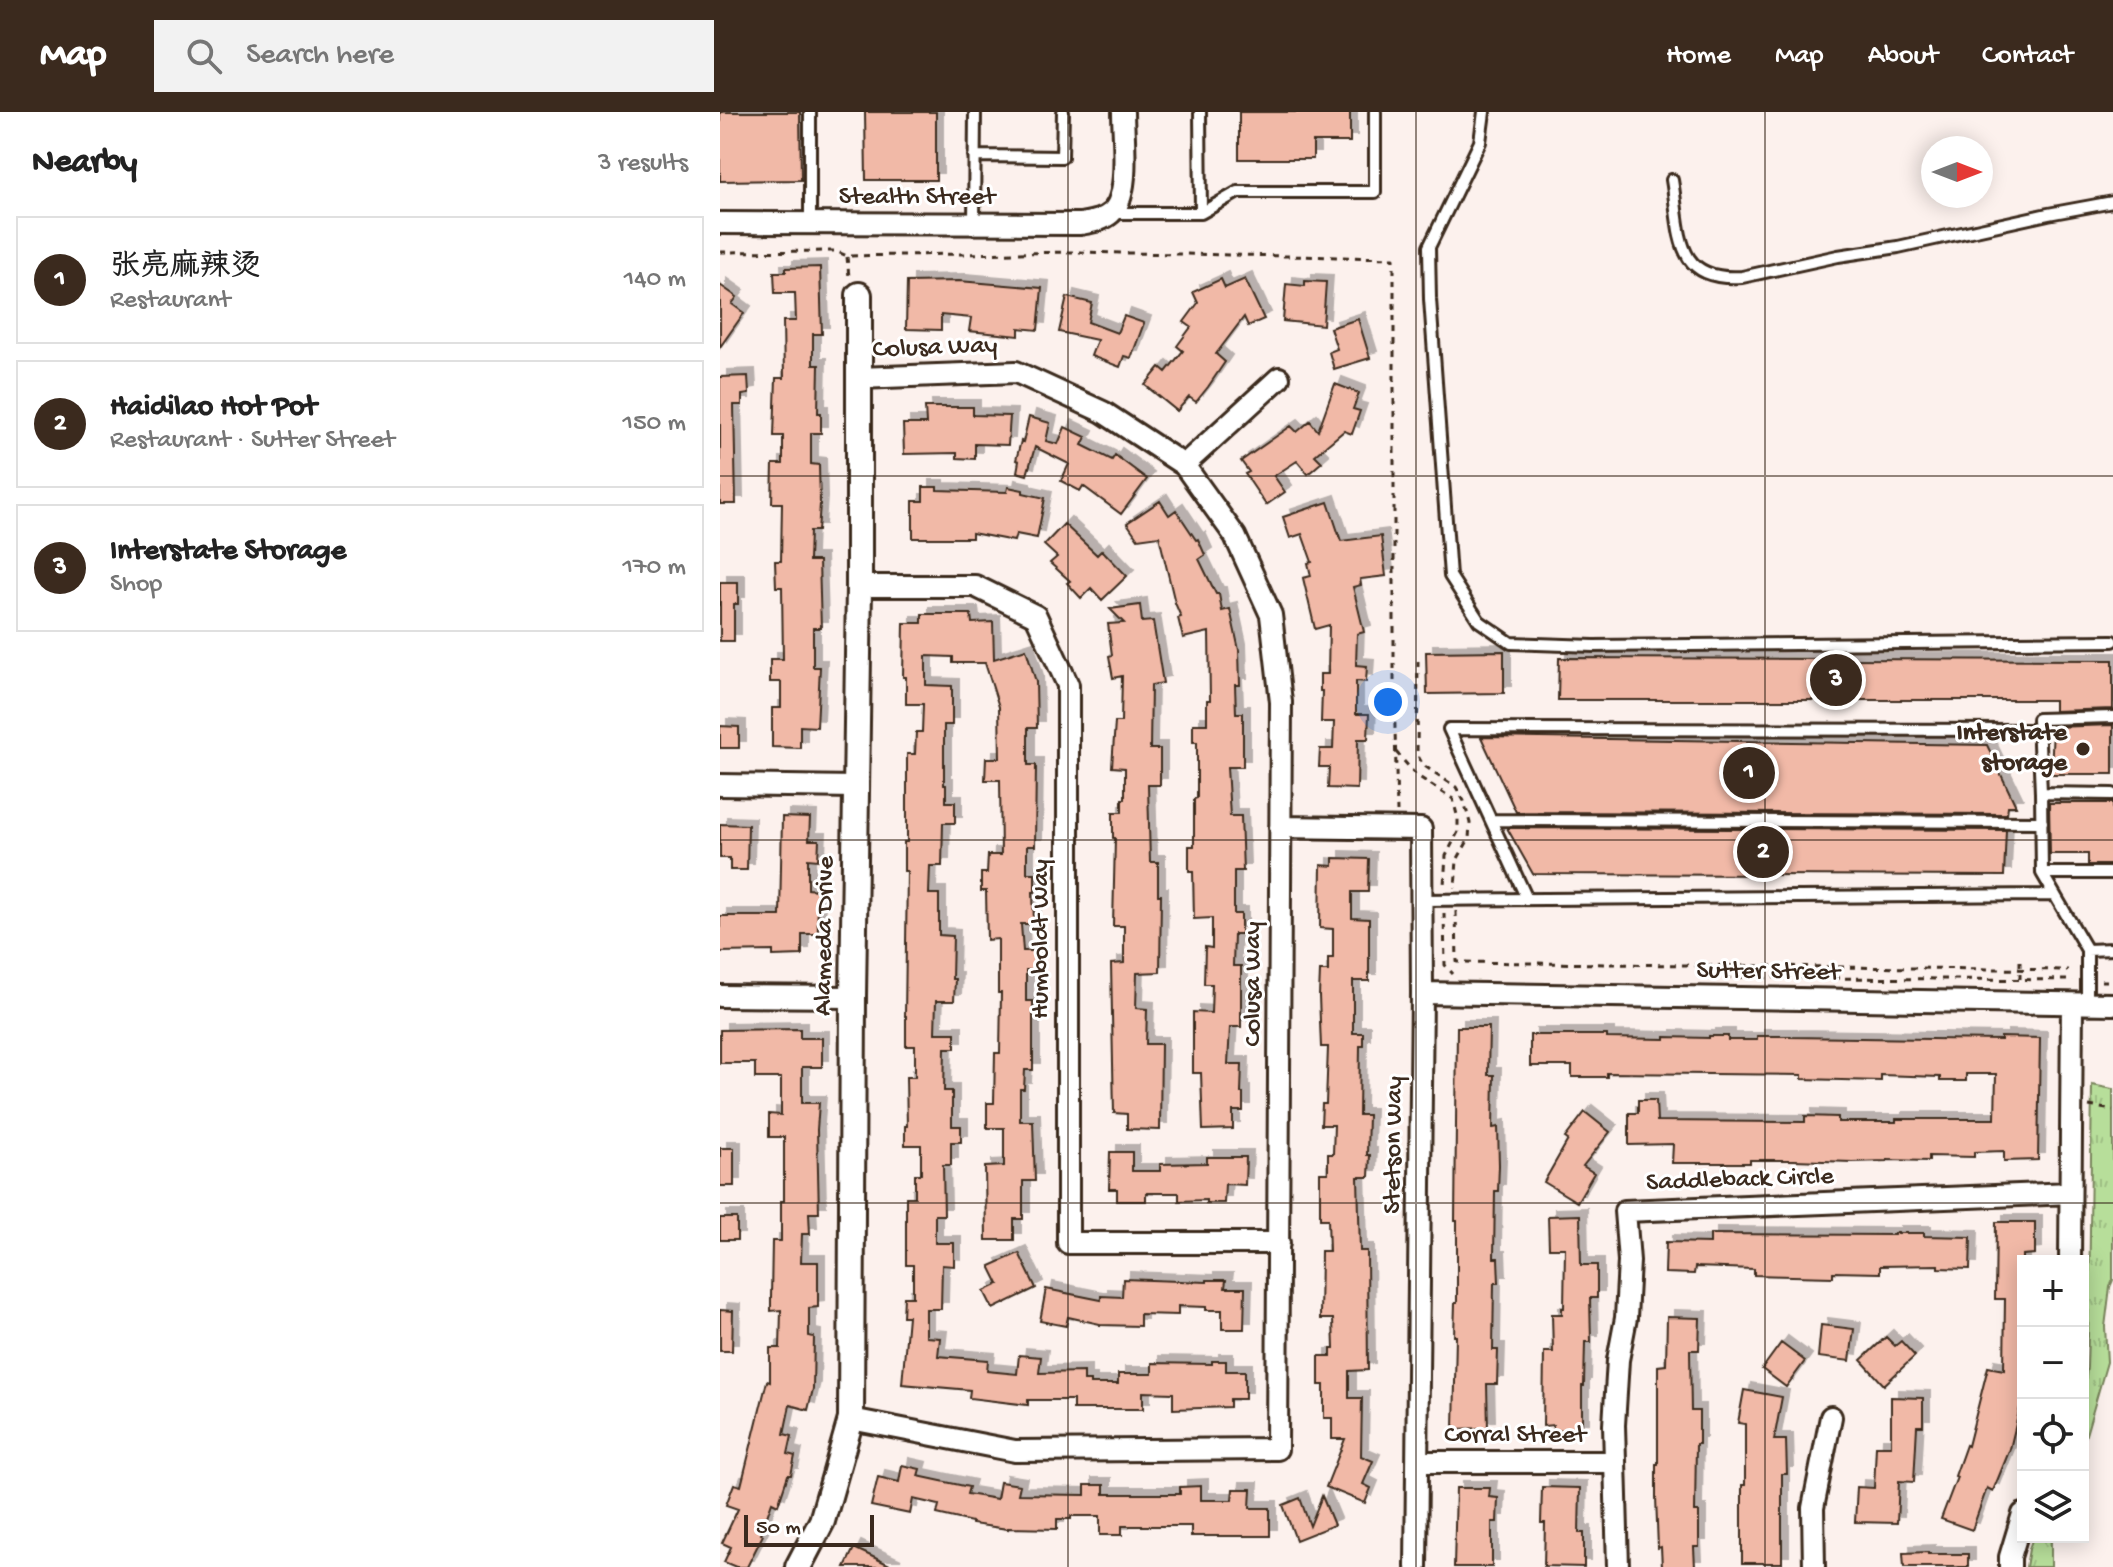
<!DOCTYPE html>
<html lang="en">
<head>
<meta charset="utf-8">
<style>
  :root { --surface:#fff; --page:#f2f2f2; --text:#222; --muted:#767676; --line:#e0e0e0; --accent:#3b2a1e }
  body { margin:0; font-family:"Gochi Hand","LXGW WenKai TC",sans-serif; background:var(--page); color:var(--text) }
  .controls { position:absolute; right:24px; bottom:24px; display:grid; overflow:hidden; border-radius:0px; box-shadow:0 4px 20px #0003 }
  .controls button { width:72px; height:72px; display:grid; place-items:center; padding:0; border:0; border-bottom:2px solid var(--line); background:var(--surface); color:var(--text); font:40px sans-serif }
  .compass { position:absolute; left:1201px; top:24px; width:72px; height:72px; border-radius:50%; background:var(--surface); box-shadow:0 4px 20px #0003; rotate:90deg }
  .scale { position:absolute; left:24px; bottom:20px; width:130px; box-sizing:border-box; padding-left:8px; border:4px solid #3b2a1e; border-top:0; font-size:22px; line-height:28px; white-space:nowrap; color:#3b2a1e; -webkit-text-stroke:6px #fff; paint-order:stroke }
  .you { position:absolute; left:668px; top:590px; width:28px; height:28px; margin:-20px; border:6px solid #fff; border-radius:50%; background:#1a73e8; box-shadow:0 0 0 12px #1a73e833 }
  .badge { display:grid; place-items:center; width:52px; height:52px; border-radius:50%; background:var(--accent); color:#fff; font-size:26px; font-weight:700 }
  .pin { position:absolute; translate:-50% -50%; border:4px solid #fff; box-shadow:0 2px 8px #0006 }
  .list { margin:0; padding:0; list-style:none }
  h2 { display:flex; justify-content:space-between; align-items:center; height:104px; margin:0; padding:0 32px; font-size:34px }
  h2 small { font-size:26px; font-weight:400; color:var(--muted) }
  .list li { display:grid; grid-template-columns:52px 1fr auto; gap:24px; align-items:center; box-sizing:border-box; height:128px; margin:0 16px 16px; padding:0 16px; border:2px solid var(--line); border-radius:0px }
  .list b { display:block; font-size:30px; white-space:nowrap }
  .list p { margin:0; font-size:26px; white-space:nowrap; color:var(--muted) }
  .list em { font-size:26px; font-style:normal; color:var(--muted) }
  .icon { flex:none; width:44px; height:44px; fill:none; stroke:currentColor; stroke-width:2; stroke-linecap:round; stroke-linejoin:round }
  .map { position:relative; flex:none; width:1393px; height:1455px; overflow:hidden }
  header { display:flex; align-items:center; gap:48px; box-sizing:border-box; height:112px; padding:0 40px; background:var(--accent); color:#fff }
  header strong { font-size:38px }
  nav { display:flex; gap:44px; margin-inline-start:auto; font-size:28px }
  .search { width:560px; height:72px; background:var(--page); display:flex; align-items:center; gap:20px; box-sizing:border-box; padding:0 28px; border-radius:0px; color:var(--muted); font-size:30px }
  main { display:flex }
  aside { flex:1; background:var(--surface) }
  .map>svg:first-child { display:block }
  .grass { fill:url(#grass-tufts); stroke:#79845c; stroke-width:2 }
  .building { fill:#f1b9a7; stroke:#3b2a1e; stroke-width:2; filter:url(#shadow) }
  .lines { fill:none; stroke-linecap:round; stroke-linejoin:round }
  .service-casing { stroke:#3b2a1e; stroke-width:16 }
  .minor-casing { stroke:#3b2a1e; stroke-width:26 }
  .tertiary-casing { stroke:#3b2a1e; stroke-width:30 }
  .path { stroke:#3b2a1e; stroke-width:3; stroke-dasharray:6 6; stroke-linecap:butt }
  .service { stroke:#fff; stroke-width:10 }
  .minor { stroke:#fff; stroke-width:20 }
  .tertiary { stroke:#fff; stroke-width:24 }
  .grid { fill:none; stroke:#3b2a1e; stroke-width:2; stroke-opacity:0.55 }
  .poi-dot { fill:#3b2a1e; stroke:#fff; stroke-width:3 }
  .labels { text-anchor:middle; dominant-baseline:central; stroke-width:6; stroke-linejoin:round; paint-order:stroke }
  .street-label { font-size:26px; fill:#3b2a1e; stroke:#fff }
  .poi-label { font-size:26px; font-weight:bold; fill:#3b2a1e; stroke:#fff; text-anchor:end }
</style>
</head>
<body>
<header>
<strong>Map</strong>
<div class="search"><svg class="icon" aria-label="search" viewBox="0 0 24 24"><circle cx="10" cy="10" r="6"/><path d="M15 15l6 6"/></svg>Search here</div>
<nav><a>Home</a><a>Map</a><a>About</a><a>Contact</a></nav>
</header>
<main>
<aside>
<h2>Nearby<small>3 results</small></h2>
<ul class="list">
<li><span class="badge">1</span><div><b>张亮麻辣烫</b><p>Restaurant</p></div><em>140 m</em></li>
<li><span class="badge">2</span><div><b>Haidilao Hot Pot</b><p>Restaurant · Sutter Street</p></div><em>150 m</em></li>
<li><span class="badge">3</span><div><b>Interstate Storage</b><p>Shop</p></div><em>170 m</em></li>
</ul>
</aside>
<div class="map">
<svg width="1393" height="1455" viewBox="0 0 1393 1455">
  <defs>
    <pattern id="grass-tufts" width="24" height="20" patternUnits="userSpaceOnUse" patternTransform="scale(2)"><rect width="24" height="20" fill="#b7de9a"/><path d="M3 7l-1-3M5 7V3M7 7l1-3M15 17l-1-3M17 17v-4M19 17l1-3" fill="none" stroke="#9ebf84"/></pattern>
    <filter id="shadow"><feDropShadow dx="7" dy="-7" stdDeviation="0" flood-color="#0004"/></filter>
  </defs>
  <rect width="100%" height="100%" fill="#fcf1ed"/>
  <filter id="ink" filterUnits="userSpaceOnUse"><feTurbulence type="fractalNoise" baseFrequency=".0125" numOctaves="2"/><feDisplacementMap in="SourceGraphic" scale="16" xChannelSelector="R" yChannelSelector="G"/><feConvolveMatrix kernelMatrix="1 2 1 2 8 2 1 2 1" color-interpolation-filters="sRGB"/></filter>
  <g filter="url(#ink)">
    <path class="grass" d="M1372 973 1393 977V1168L1390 1175 1385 1215 1387 1250 1363 1333V1296L1367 1255 1369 1192Z
      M1313 1425H1331V1455H1306L1309 1437Z"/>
    <path class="building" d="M0 0H80L81 68 0 69Z
      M145 0H216V68H146Z
      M519 0H630V30H593V47H519Z
      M100 155 102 222H93V253H99L98 301H101V321H91V352L99 353 100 392 98 419H90L89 449H99L101 516H93V555H100L97 615 80 614V636L52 635V596H61V570H50V547H63L62 475H56L55 449H61L62 391H52L53 352H63V324H54L56 266H64L63 209H76L75 181H55L54 160H66V156Z
      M501 167 505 176 525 167 544 207 528 214 524 205 496 242 505 250 488 275 476 290 469 285 457 299 425 273 440 255 446 260 463 239 457 234 471 215 464 210 478 191 473 180Z
      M239 169 322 176 318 218 299 216V224L249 219 251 206 221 203V218L186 217 187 170Z
      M585 169 606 170 603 213 563 209 566 172 585 174Z
      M0 173 17 185 12 192 24 201 0 235Z
      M347 185 372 191 368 210 397 221 404 204 424 211 411 246 404 244 400 255 371 244 377 228 339 220Z
      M638 207 650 246 614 257 609 240 617 237 610 216Z
      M28 264 29 282 22 283V293H14L16 392H0V265Z
      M615 272 639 281 633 297 640 299 632 322 624 319 595 343 602 350 588 362 577 349 554 364 565 380 546 393 525 362 529 360 521 349 571 314 577 320 590 309 598 319Z
      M205 295H253V303L290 304 288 333 255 332V347L237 346V341L184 342 183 312H206Z
      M309 305 330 311 326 329 338 332 345 315 366 325 362 333 392 348 395 343 427 367 401 402 363 374 360 379 341 369 349 352 315 335 307 363 297 360 299 349 296 348 301 329 303 330Z
      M203 375H217V378L287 380 288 375 303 378V381L325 386 317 426 296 422 294 429 252 421V426H193V389H203Z
      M440 389 449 403 456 398 476 428 478 427 485 443 479 447 496 482H499L502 499 510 497 519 538 520 573H515L516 601H523V655H507L510 704H521L523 759H514V802H521V822H514L513 854H521V915H510L508 952H522L521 981H523V999H513V1017L483 1018 481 961H473V900L491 901 492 872H484L485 835 492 836V806L474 807 473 759H469V734H474V687L477 686V630H473V612H487V588H490L489 520 463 526 458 506 461 505 455 491 439 424 418 427 407 411Z
      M608 390 621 429 661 424 666 464 640 467 641 473 633 475 644 520 637 522 636 553 647 554 646 570 636 569V602H649L648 627H638L637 677 608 676 609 655H599L600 637H613L614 610H601L602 579H600V562H608L609 513 595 517 583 466 591 464 588 451 592 450 582 422 570 426 563 405Z
      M344 412 377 443 382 438 407 464 382 488 371 476 361 486 347 471 350 469 330 451 337 445 324 433Z
      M0 470H18V492H14V529H0Z
      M420 493 422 510 433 509 443 571 431 573 430 637H440V673H428L430 750H438V783H441L440 860 417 861 416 896 427 897 426 932H441L440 1018 407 1017V1002L394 1001 391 852 404 851V814H393L395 726H393V700H402V687H405V656L392 655 395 610H401L402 564 393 566 389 544 392 543 388 512 404 511 390 497Z
      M202 502H251L252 511 273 510 274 547 306 537 316 570 317 616H308V653H316L315 734H307V761H315V780H313L314 812H301L303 839H315L316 858H306V889H313V958H305L304 977H300V1009H313L315 1069H303V1107H294V1128H266L265 1055 284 1054V1016H267V991H274L275 941H280L281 881H278V827L267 828 266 779H261V761H267L268 743H281L280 668H265L266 646H280L279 595 265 551H233V545L206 544V573L232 574V613H224V673H226V690H235V711H223L222 754H210L209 782H219V823L233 824 232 867H235L234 889H216L215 921H235V936H225L224 979H232V1014H241V1030H231V1053H223L224 1103H215V1131H234V1154L222 1153 221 1197H206V1225L220 1226 218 1244 268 1248 267 1259 297 1262 299 1243 321 1245 319 1261 364 1260V1269H370V1272H398V1262H432V1251L492 1252V1249H506V1259H525V1287H510V1295L453 1297V1281L423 1280V1297H353V1288H308V1293L249 1286 250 1278 182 1272 188 1204H183L184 1185H193V1153H186V1085H195V1062H201V1033H185V1014H187L186 965H195V934H186V904H185L187 759H184V730H187V642H195L196 620H202L203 592H186V565H183L184 511H202Z
      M784 539V581L707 582 706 540Z
      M839 546 1393 548V597L1334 599V588H838Z
      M1393 613V662H1331L1333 615Z
      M0 614 19 615V636H0Z
      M761 625 1267 633 1296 694H1288L1287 702 796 700Z
      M1329 691H1393V753H1368V742H1330Z
      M62 705 90 706 89 728H99L98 748 88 747V777L97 778 98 822H82V843L53 844V839L0 840V804H60Z
      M0 712 28 713 27 758H10V746H0Z
      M787 716 1286 718 1284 764 813 762Z
      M613 746 649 747 648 780H632V806L649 807V869H633V921H643V934H640L639 1003H648L647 1043H650L649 1065H638L640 1139H647L648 1258 629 1259V1286H642L641 1344 653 1349 643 1372 651 1376 645 1391 606 1375 625 1327H612V1306H604V1273H599V1244H611V1237H614L613 1207H600L601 1139H609L608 1107H600V1061H608V1042H613L614 1013H601L602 992H606L608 935H601L599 884 600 859H608V846H613V817L600 816 601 753 613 754Z
      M737 915H769L768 963H774L773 1016 778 1015 779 1053 778 1079H775L774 1146H778L779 1171H774L773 1238H778L777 1272H767L768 1316 734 1317 736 1224H734L735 1191H737V1109H735Z
      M80 917V926H102V955H82V991H99L97 1018 99 1101H89L90 1122H82L81 1150H98V1195L89 1196V1224L94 1225 93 1277 88 1298 70 1293 64 1322 72 1324 68 1342 75 1344 71 1363H68L58 1393 52 1390 41 1422 43 1423 27 1455H16L4 1450 11 1435 2 1431 18 1397 6 1393 14 1372 21 1374 47 1269 50 1270V1236H60L61 1198 51 1199V1185L52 1129H61V1089H64V1025H49V1002L61 1003V966H35V951H0V918Z
      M810 923H887V926L945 927V925L989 926V924H1008V928H1037V924H1070V925L1281 928V925L1320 926 1318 1048 1284 1049V1039L1254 1040V1045L1209 1044V1049L1167 1048V1049L1132 1050 1074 1048H1030V1051H952L953 1032 909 1033V1001H918V988H936L937 1009 1085 1010V1004L1118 1005V1010H1176V1007H1275L1276 962H1246V969H1220V965L1161 963V969L1082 967V963L887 961V965H852V954H810Z
      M865 1000 890 1020 863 1054 874 1061 857 1090 824 1070 848 1028 845 1026Z
      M0 1036H14V1074H0Z
      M390 1040H412V1059H440V1052L487 1051V1045H526L525 1073 505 1072 504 1091H486V1088L459 1089V1081H426V1089H397V1077H389Z
      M860 1103 861 1153H877V1186H870L871 1230H865L864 1274H862V1318L833 1319V1313L823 1314 824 1240H833L832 1202H842V1196H844L845 1136H829L828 1104Z
      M0 1106H17V1128H0Z
      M1276 1110H1315V1142L1303 1143V1291H1301L1290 1337 1273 1379 1267 1376 1252 1418 1221 1407 1237 1365 1235 1364 1246 1333 1248 1334 1268 1255 1284 1258 1285 1187H1275Z
      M1174 1121H1204V1124L1251 1125 1250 1157 1218 1156V1153L1160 1154V1161L1113 1160V1165L1034 1163V1157L975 1155 974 1162 945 1161 946 1130 990 1131V1122L1174 1123Z
      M299 1141 316 1176 273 1197 264 1179 279 1172 270 1154Z
      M403 1167 487 1170V1168H506L505 1176H525L524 1217H502V1198H486V1195L458 1194V1203L420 1202V1214L380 1213V1212L348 1205 346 1214 320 1209 326 1177 381 1188V1184L402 1185Z
      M0 1198 13 1199 12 1239H0Z
      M947 1205 980 1206 979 1238H970L971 1299H979V1332H976L975 1400H979V1435H974L975 1455H942L941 1435 938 1436 936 1385V1352H938V1254L946 1253Z
      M1101 1213 1134 1217 1130 1249 1098 1245Z
      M1166 1225 1175 1234 1181 1229 1195 1244 1164 1273 1141 1248Z
      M1061 1231 1085 1249 1066 1275 1042 1257Z
      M1024 1278 1062 1285 1054 1328H1066L1067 1362H1062V1451H1022V1373H1025V1312L1018 1311Z
      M1171 1285 1203 1286V1314H1197L1194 1370 1179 1369 1177 1411 1135 1410 1137 1375 1154 1376 1156 1334H1171Z
      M182 1353 200 1357 198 1364 249 1375 247 1382 277 1387 280 1370 300 1373 298 1382 365 1383V1373H384V1382H460V1375L481 1374V1388H512L513 1377H531L530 1396H550V1424H471V1414H402V1423H380V1404H351V1407H337V1417L288 1416V1417L252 1412V1410L217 1402 219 1393 193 1387 190 1402 151 1394 158 1365 179 1370Z
      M822 1375 860 1376 859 1421H864V1455L824 1454 825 1411H821Z
      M736 1376H770L769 1385 778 1386 777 1410H772V1455H734Z
      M602 1384 614 1413 576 1428 563 1393 580 1386 590 1414Z
      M134 1436 174 1455H125Z
      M1208 1440V1442H1248V1455H1184L1183 1441Z"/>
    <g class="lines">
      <defs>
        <path id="service" d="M90 0V111
          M480 0 481 101
          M764 0 760 30 709 135 710 187 730 464 759 509 791 531 874 534 1393 529
          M254 44 342 45 343 0
          M952 68C961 120 953 170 1022 165L1118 144 1178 135 1328 102 1393 90
          M393 101H481L518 80H655V0
          M254 112 255 0
          M1321 681 1318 607 1393 605
          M771 708 1322 710
          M1322 761 1321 681 1393 682
          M807 787 729 617 1318 618
          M701 788 1335 783
          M1367 838 1393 837
          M1367 892V838L1322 761H1393"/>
        <path id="minor" d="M0 111 360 112C371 110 382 109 391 101 411 84 403 26 403 0
          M464 353 559 266
          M139 474H255L316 504 348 573V1131H559
          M0 673 135 675
          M560 715 701 717 702 881 696 1455
          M702 881 1393 892
          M0 884 133 885
          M1350 1149 1352 892
          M131 1307 295 1339 557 1337 561 590 551 503 515 424 464 353 383 300 296 260 139 266
          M697 1350H894
          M898 1455 894 1313 898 1248 906 1206 909 1149 905 1099 1350 1081
          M1094 1455 1093 1396 1111 1305
          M1290 1455V1445L1303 1402"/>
        <path id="tertiary" d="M78 1455 102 1409 131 1307 133 885 139 474V183"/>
      </defs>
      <use href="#service" class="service-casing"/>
      <use href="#minor" class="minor-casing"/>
      <use href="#tertiary" class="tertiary-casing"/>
      <path class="path" d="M0 140 115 139 127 144 354 140 674 146V574L677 700
        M127 145 129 165
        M698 549 697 642 703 653 736 675 744 689 750 711 749 727 737 748 735 776
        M676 640 696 663 733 687 738 707V720L726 744 724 773
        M736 799 737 850 1348 858
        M724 801 725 853 733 862
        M1300 849V869
        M981 865 1353 868
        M1381 869H1393
        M1369 994 1393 998"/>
      <use href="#service" class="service"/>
      <use href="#minor" class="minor"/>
      <use href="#tertiary" class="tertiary"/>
    </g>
  </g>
  <path class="grid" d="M348 0V1455M696 0V1455M1045 0V1455M0 364H1393M0 728H1393M0 1091H1393"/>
  <circle class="poi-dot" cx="1363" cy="637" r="8"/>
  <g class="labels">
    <g class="street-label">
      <text x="197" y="86">Stealth Street</text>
      <text transform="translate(215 237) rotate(-2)">Colusa Way</text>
      <text transform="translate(106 824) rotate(-89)">Alameda Drive</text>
      <text transform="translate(322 827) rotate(-90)">Humboldt Way</text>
      <text transform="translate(1048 861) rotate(1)">Sutter Street</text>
      <text transform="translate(534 872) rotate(-90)">Colusa Way</text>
      <text transform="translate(675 1033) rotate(-89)">Stetson Way</text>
      <text transform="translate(1020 1069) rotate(-2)">Saddleback Circle</text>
      <text x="795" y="1324">Corral Street</text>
    </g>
    <g class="poi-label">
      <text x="1347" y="622">Interstate<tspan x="1347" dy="30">storage</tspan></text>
    </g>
  </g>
</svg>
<div class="controls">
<button>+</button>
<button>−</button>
<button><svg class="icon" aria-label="locate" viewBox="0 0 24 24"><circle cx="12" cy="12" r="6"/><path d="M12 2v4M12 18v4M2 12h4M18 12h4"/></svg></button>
<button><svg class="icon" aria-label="layers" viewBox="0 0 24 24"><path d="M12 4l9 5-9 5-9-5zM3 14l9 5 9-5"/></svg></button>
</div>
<svg class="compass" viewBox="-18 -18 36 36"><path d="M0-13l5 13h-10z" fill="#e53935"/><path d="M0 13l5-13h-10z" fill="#767676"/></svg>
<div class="scale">50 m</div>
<div class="you"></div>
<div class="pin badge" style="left:1029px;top:661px">1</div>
<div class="pin badge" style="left:1043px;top:740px">2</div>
<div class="pin badge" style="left:1116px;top:568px">3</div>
</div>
</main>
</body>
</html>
